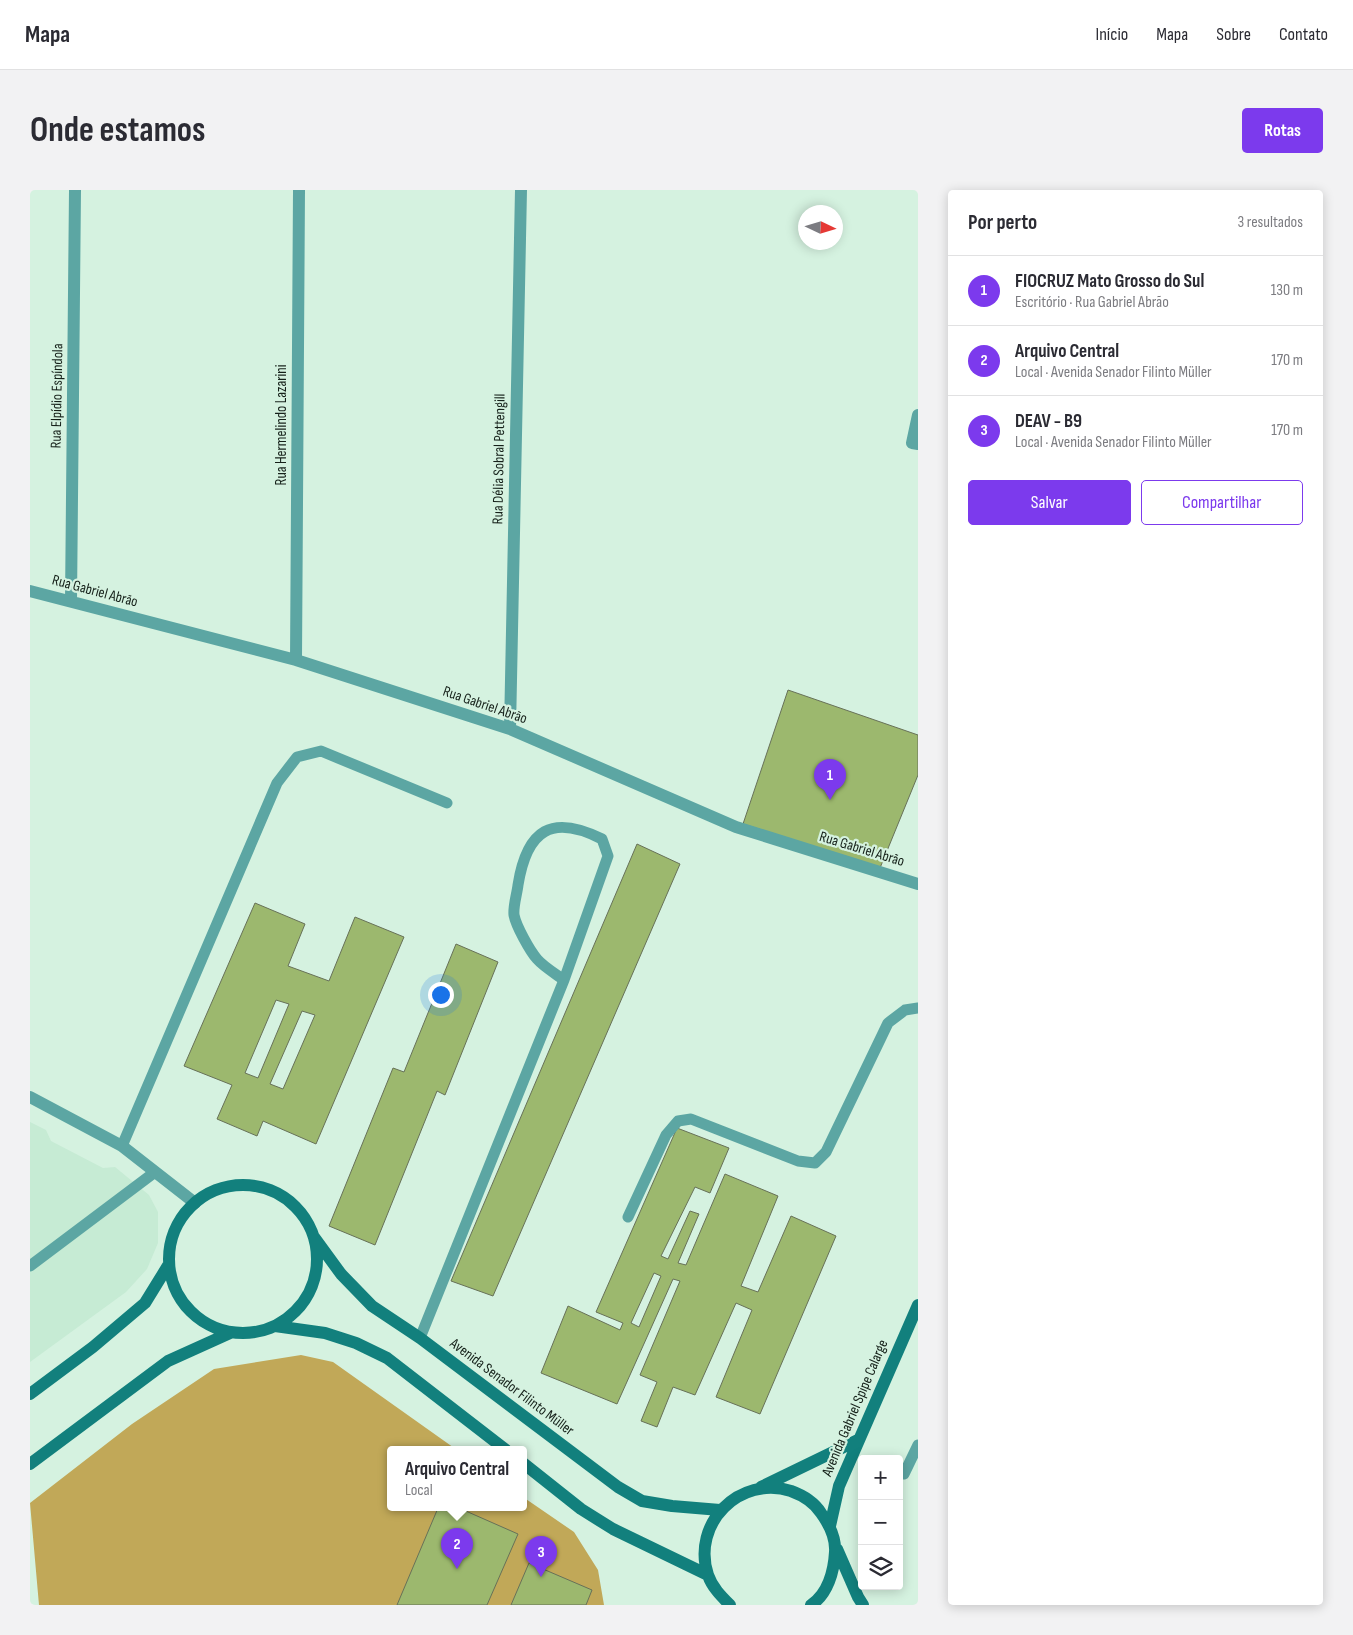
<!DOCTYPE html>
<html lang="pt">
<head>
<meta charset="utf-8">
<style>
  :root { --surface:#fff; --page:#f2f2f3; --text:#2b2b33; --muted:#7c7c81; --line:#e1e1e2; --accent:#7c3aed }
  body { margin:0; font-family:"Sofia Sans Condensed",sans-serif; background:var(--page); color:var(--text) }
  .controls { position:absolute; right:15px; bottom:15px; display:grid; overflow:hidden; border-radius:5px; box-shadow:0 2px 12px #0003 }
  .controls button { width:45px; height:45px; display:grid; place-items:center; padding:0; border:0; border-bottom:1px solid var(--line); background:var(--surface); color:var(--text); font:25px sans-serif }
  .compass { position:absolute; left:768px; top:15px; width:45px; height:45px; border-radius:50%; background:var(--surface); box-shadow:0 2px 12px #0003; rotate:94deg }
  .you { position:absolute; left:410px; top:804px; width:18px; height:18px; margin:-12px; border:4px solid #fff; border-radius:50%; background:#1a73e8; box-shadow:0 0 0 8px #1a73e833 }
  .badge { display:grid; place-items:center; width:32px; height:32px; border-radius:50%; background:var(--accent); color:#fff; font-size:16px; font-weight:700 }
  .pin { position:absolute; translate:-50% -41px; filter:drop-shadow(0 1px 2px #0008) }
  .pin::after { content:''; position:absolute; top:26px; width:18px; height:15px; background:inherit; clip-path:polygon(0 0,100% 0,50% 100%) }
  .popup { position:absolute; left:357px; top:1256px; width:140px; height:65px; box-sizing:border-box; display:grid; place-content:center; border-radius:5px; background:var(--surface); filter:drop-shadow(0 1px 4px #0005); font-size:16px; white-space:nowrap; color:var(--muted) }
  .popup b { font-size:19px; color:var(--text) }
  .popup::after { content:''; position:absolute; left:50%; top:100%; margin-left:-10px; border:10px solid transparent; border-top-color:var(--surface) }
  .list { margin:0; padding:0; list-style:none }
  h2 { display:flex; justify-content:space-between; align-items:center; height:65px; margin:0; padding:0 20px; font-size:21px }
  h2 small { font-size:16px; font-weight:400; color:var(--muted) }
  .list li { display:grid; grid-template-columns:32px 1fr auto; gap:15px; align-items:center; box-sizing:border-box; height:70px; padding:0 20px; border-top:1px solid var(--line) }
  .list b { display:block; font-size:19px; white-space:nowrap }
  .list p { margin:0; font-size:16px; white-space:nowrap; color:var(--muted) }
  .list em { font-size:16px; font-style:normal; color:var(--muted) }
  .actions { display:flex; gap:10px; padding:15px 20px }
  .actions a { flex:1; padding:11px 0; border:1px solid var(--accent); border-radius:5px; text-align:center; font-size:18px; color:var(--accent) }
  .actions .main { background:var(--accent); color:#fff }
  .icon { flex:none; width:28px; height:28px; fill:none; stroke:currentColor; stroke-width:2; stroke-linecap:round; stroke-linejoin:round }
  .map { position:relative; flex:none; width:888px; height:1415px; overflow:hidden; border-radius:5px }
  header { display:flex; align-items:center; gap:30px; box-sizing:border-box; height:70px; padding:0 25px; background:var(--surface); border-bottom:1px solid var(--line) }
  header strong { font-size:24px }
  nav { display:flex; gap:28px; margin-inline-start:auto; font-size:18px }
  .intro { display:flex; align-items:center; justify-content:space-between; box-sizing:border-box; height:120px; padding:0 30px }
  h1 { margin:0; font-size:35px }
  .button { padding:12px 22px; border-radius:5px; background:var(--accent); color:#fff; font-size:18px; font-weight:700 }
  main { display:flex; gap:30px; padding:0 30px }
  aside { flex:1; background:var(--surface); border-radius:5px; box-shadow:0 2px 12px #0003 }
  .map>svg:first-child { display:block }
  .built { fill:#c6ebd4 }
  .forest { fill:#c1a858 }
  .building { fill:#9cb86e; stroke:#677158; fill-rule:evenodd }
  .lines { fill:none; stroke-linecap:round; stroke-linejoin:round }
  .service { stroke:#5ca6a3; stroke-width:11 }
  .minor { stroke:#5ca6a3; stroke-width:12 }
  .tertiary { stroke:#5ca6a3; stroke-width:12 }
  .secondary { stroke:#12807d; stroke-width:12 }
  .labels { text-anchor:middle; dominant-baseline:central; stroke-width:4.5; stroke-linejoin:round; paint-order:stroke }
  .street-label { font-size:15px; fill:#152019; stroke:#d5f2e0 }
</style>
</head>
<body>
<header>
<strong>Mapa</strong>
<nav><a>Início</a><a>Mapa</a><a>Sobre</a><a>Contato</a></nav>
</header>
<div class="intro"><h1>Onde estamos</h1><a class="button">Rotas</a></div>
<main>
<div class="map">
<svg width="888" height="1415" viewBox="0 0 888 1415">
  <rect width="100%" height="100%" fill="#d5f2e0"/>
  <path class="built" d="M0 932 16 940 21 951 73 978 85 977 119 1005 128 1022V1053L117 1079 96 1102 0 1172Z"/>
  <path class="forest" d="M271 1165 303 1172 427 1260H361V1318H493V1307L544 1342 568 1380 574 1415H9L0 1313 102 1234 184 1179Z"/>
  <path class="building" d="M758 500 888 545V585L850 678 713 634Z
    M607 654 650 674 463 1106 421 1091Z
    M225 713 275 734 258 776 299 791 325 727 374 747 286 954 233 931 227 946 187 929 202 895 154 876ZM246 810 259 814 228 888 215 883ZM272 821 285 825 253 899 240 894Z
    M426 754 468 772 415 905 407 901 345 1055 299 1036 363 878 374 882Z
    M647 938 699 958 680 1003 665 997 631 1066 638 1069 660 1021 669 1024 648 1073 656 1075 695 984 748 1006 711 1096 728 1102 761 1026 806 1046 730 1224 686 1207 722 1120 706 1113 665 1205 643 1197 627 1237 611 1231 627 1192 610 1185 650 1091 643 1089 587 1214 511 1183 538 1116 590 1140 593 1133 566 1122ZM624 1083 631 1086 609 1137 601 1133Z
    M408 1318H429L488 1344 457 1415H367Z
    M499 1373 562 1400 556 1415H481Z"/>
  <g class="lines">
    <path class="service" d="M92 956 247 593 267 567 291 561 417 613
      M598 1027 636 945 648 931 661 929 768 971 785 973 796 962 858 833 875 820 888 818
      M0 1076 125 982
      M390 1148 534 790 578 666 572 649C522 624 497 639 488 695 487 704 483 716 484 725 486 736 500 761 507 769 514 777 526 784 534 790
      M874 1284 888 1255"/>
    <path class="minor" d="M888 225 882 253 888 254
      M0 401 266 470 480 539 706 637 888 694
      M41 411 45 0
      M266 470 269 0
      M480 539 491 0"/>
    <path class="tertiary" d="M0 907 92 956 165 1013"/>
    <path class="secondary" d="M139 1069a74 74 0 1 1 148 0a74 74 0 1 1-148 0Z
      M284 1047 311 1084 342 1116 390 1148 588 1297 612 1311 642 1316 690 1320
      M245 1136 295 1143 326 1153 357 1168 476 1260
      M0 1204 63 1157 115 1113 139 1074
      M493 1273 551 1319 583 1339 678 1385
      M0 1274 138 1171 200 1143
      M731 1297 828 1250
      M800 1336 809 1296 888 1115
      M807 1359 828 1407 833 1415
      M700 1415C691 1406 682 1397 678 1385 661 1333 710 1285 761 1301 772 1305 784 1312 791 1323 799 1334 806 1347 805 1362 804 1381 798 1404 781 1415"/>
  </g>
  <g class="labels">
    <g class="street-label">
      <text transform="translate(27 206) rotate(-89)">Rua Elpídio Espíndola</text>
      <text transform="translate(251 235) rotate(-90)">Rua Hermelindo Lazarini</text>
      <text transform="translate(469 269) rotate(-89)">Rua Délia Sobral Pettengill</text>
      <text transform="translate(65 401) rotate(15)">Rua Gabriel Abrão</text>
      <text transform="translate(455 515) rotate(19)">Rua Gabriel Abrão</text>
      <text transform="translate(832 659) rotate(17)">Rua Gabriel Abrão</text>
      <text transform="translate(482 1197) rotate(37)">Avenida Senador Filinto Müller</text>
      <text transform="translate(825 1218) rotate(-67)">Avenida Gabriel Spipe Calarge</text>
    </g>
  </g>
</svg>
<div class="controls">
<button>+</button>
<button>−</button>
<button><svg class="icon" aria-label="layers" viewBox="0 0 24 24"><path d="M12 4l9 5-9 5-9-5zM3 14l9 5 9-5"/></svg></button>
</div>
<svg class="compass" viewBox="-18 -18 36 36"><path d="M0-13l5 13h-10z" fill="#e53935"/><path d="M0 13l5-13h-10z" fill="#7c7c81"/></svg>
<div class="you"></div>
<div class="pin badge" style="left:800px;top:610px">1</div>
<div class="pin badge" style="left:427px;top:1379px">2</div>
<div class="popup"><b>Arquivo Central</b>Local</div>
<div class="pin badge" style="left:511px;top:1387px">3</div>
</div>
<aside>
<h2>Por perto<small>3 resultados</small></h2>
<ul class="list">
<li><span class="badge">1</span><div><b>FIOCRUZ Mato Grosso do Sul</b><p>Escritório · Rua Gabriel Abrão</p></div><em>130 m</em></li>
<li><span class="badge">2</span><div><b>Arquivo Central</b><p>Local · Avenida Senador Filinto Müller</p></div><em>170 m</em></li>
<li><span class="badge">3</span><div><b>DEAV - B9</b><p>Local · Avenida Senador Filinto Müller</p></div><em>170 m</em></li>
</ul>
<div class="actions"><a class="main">Salvar</a><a>Compartilhar</a></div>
</aside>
</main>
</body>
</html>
